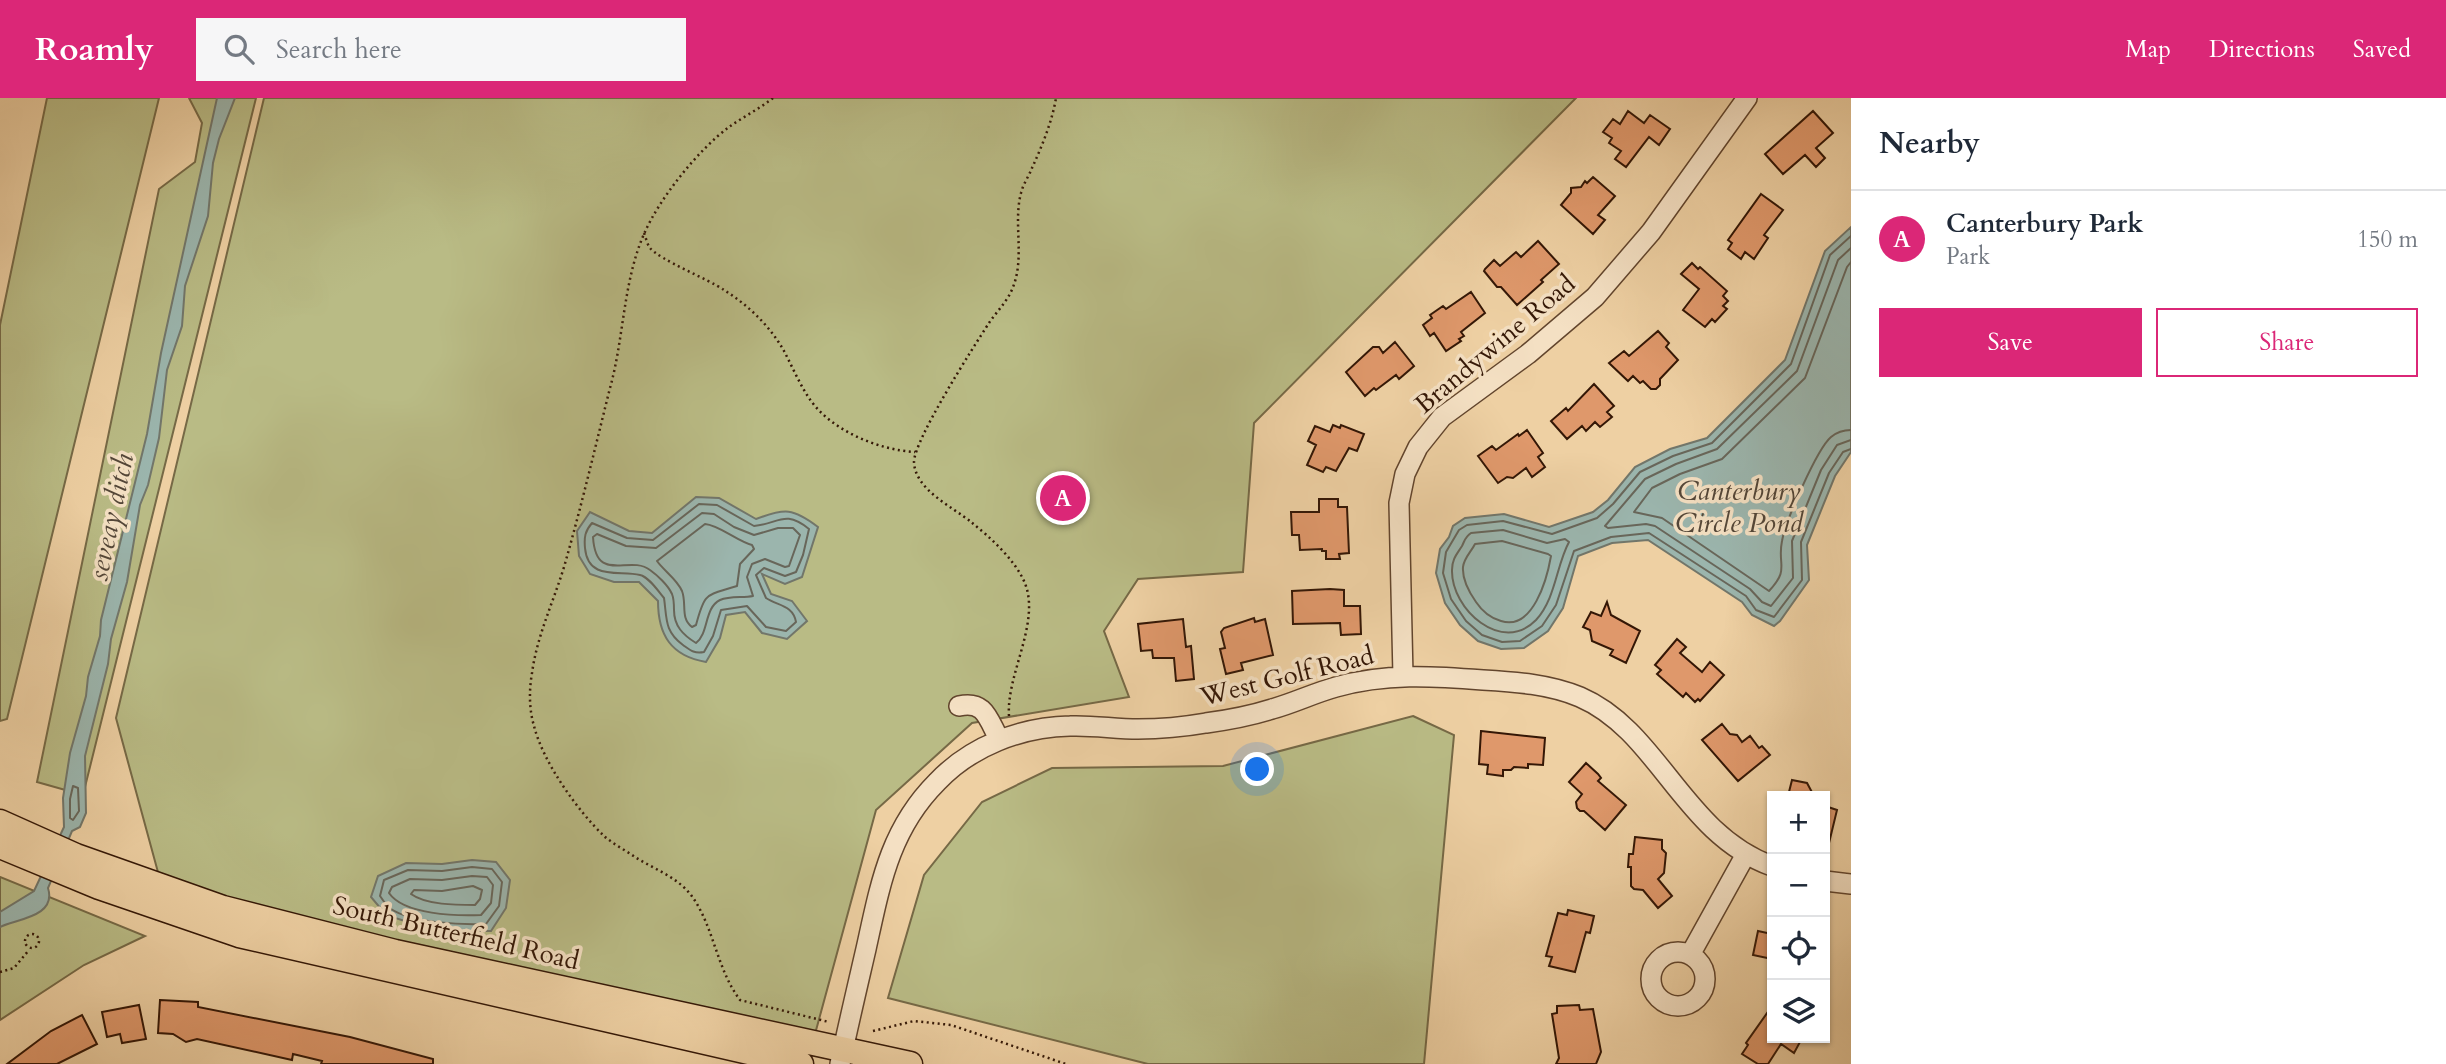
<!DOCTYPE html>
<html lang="en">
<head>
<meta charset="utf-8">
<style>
  :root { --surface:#fff; --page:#f6f6f7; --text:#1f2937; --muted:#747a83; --line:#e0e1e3; --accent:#db2777 }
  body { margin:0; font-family:Cardo,serif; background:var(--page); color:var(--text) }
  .controls { position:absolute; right:21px; bottom:21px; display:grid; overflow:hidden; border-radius:0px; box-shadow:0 2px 5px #0004 }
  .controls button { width:63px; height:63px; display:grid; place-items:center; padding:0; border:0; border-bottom:2px solid var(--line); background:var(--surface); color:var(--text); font:35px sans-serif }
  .you { position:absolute; left:1258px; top:672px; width:24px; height:24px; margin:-18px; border:5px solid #fff; border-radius:50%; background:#1a73e8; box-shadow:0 0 0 10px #1a73e833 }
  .badge { display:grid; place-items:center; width:46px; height:46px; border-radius:50%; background:var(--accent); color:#fff; font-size:23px; font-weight:700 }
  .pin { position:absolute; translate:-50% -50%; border:4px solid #fff; box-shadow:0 2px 7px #0006 }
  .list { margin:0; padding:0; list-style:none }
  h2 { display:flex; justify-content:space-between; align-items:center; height:91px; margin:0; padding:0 28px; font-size:30px }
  h2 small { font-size:23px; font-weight:400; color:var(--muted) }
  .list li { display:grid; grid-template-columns:46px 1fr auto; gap:21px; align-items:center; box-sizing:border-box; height:98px; padding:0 28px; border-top:2px solid var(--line) }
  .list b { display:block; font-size:26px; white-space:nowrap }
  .list p { margin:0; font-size:23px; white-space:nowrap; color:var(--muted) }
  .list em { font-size:23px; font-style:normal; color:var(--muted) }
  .actions { display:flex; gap:14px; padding:21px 28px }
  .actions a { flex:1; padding:16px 0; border:2px solid var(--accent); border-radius:0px; text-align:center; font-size:24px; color:var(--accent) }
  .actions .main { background:var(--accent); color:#fff }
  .icon { flex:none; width:38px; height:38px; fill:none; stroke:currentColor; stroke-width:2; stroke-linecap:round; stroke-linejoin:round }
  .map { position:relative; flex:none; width:1851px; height:966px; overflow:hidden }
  header { display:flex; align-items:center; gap:42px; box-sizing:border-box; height:98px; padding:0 35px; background:var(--accent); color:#fff }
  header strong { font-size:33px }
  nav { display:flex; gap:38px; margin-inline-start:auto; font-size:24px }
  .search { width:490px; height:63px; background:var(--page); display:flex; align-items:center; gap:18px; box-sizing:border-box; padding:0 24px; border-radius:0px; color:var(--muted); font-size:26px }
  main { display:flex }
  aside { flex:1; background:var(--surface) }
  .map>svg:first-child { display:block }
  .green { fill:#b9bb85; stroke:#766946; stroke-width:2 }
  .water { fill:#9bb5ad; stroke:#72766a; stroke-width:2 }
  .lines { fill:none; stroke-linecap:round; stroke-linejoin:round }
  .shore { stroke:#68665a; stroke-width:2 }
  .building { fill:#df986b; stroke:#341706; stroke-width:2 }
  .minor-casing { stroke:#62452d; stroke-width:22 }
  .major-casing { stroke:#341706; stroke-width:27 }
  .path { stroke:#341706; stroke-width:2.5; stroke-dasharray:2 3.5; stroke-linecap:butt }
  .minor { stroke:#f4e0c3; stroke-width:19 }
  .major { stroke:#eed0a3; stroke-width:24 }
  .labels { text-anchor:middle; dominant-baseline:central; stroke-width:7; stroke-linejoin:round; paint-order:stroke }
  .street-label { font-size:26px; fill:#341706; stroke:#f4e0c3 }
  .water-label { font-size:28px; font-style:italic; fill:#534638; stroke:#f4e0c3 }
</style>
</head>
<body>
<header>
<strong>Roamly</strong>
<div class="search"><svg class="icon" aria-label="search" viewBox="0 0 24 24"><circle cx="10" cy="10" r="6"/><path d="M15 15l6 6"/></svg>Search here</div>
<nav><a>Map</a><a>Directions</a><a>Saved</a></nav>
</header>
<main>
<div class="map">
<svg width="1851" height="966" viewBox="0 0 1851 966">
  <rect width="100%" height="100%" fill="#eed0a3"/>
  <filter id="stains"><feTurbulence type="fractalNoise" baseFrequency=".00286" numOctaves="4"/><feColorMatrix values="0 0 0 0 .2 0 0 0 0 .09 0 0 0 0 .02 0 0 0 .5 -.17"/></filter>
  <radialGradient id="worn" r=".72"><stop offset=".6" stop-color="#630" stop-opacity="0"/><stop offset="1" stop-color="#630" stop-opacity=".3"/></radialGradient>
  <path class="green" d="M47 0H159L7 621 0 623V227Z
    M189 0H256L83 697 37 684 159 91 195 64 202 25Z
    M264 0H1576L1254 325 1243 474 1138 481 1104 533 1129 599 972 625 876 712 815 936 165 800 116 620Z
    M1413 618 1454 637 1424 966H1148L888 900 924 777 982 704 1052 670 1223 668Z
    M0 779 145 838 84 867 0 922Z"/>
  <path class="water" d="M217 0H235L219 41 213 65 208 118 185 188 182 228 167 272 159 340 148 387 140 407 127 484 111 541 108 566 85 658 86 715 80 729 72 733 48 790C57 819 16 821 0 829V814L34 793 64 729 63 700 70 655 86 598 88 579 100 538 101 522 147 336 161 255Z
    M1851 129V354L1835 378 1807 447 1809 482 1780 523 1774 528 1752 517 1742 504 1648 442 1612 445 1578 458 1563 510 1548 533 1524 550 1501 551 1478 543 1460 527 1445 505 1436 475 1440 451 1449 439 1453 428 1465 420 1504 416 1549 429 1593 414 1608 402 1635 369 1670 351 1707 340 1785 262 1825 153Z
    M696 399 719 400 756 421C785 410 793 410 818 429L802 479 785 486 762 476 771 496 792 503 807 523 787 541 762 535 745 514 726 517 720 540 706 564C671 558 658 537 658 503L639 484H614L590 476 579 458 577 433 590 414 629 433 652 435Z
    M472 762 496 764 510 782 506 810 491 833H456L417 827 386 817 371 799 378 778 406 765 442 766Z"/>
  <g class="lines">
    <path class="shore" d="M1851 138 1830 157 1791 266 1712 345 1673 358 1640 374 1613 406 1597 420 1552 436 1503 423 1467 427 1459 432 1446 454 1443 475 1451 501 1466 523 1482 537 1502 544 1520 543 1542 528 1556 507 1574 453 1611 439 1649 435 1746 498 1756 512 1774 519 1802 482 1801 444 1829 375 1843 354 1851 351
      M1851 150 1838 162 1797 273 1717 351 1676 366 1645 381 1605 428 1608 430 1646 426 1655 428 1750 491 1762 504 1771 508 1793 480 1792 443 1821 372 1837 347 1851 342
      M1851 164 1847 169 1805 280 1722 361 1680 376 1652 390 1634 414 1662 420 1769 493C1790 471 1777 467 1782 443 1785 424 1817 351 1831 339 1837 334 1843 332 1851 332
      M699 406 717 407 754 428C779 426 784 411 809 431L803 457 796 474 785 478 764 470 756 477 766 500C778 508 793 507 796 524L786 533 766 529 747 508 721 512 713 538 704 554C694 556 690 552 683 547 664 533 667 520 664 500 658 493 649 479 640 477 619 472 588 483 585 450 584 439 585 433 592 425L627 440 653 442Z
      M702 415 714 416 734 429 754 437 778 430H793L800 437 789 468 785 469 765 461 752 466 747 479 753 498C743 500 730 498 720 502 704 510 709 535 696 545 683 537 674 528 674 512 674 506 674 501 672 496 668 487 657 477 650 472 629 456 596 487 593 439L597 436 626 448 656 450Z
      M705 426C719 427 737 443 752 447L754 451 740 466 737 488C706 498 705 493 696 527L692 529C680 520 687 506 682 493 677 481 664 473 657 463Z
      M1503 432 1547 445 1565 441 1569 444C1556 468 1556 500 1536 522 1502 557 1451 511 1452 472 1452 461 1457 456 1462 448 1465 442 1465 439 1471 435Z
      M1502 443 1548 456 1551 458C1547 481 1533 533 1501 523 1490 520 1482 513 1476 504 1469 494 1462 482 1463 469 1464 460 1471 454 1475 446Z
      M73 688 78 690 79 713 73 722 70 720V701Z
      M472 769 492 771 502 784 499 808 486 826C462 827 412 825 391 811 386 808 383 802 380 798L384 782 408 772 442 773Z
      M472 778 487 779 493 787 491 805 481 817C457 818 404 817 389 795L392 789 410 781 442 782Z
      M473 788 482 792 480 801 475 807C456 807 426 807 411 796L414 792 442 793Z"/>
  </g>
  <path class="building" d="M1628 13 1644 25 1650 17 1670 31 1659 47 1649 39 1626 69 1615 61 1621 53 1609 45 1612 40 1603 34 1613 21 1620 26Z
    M1813 13 1833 35 1816 50 1825 60 1816 69 1805 57 1783 76 1765 56Z
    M1593 79 1615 98 1598 117 1605 122 1593 136 1561 107 1571 95V90L1581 89 1585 83 1587 85Z
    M1761 96 1783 112 1764 137 1768 140 1754 161 1745 154 1741 161 1728 151 1732 145 1728 142Z
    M1538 143 1559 166 1541 182 1543 184 1517 207 1501 189H1497L1484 173 1485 171 1494 162 1500 168 1516 154 1521 159Z
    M1692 165 1698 171 1700 169 1727 193 1723 198 1728 203 1723 208 1727 211 1715 224 1712 221 1705 229 1683 212 1699 191 1681 176Z
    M1471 194 1485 215 1461 234 1464 238 1459 241 1461 243 1446 253 1434 235 1430 238 1423 227 1432 220 1430 217 1443 208 1446 211Z
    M1658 233 1669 245 1666 249 1678 262 1660 281V287L1656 291H1651L1643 283 1640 285 1633 278 1628 283 1609 265 1624 253 1629 258Z
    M1395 244 1414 268 1399 281 1396 277 1376 292 1374 290 1365 298 1346 274 1373 249H1379L1383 255Z
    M1594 286 1614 308 1607 314 1612 319 1600 329 1595 324 1586 333 1582 328 1567 341 1551 323 1566 310 1568 313Z
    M1333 327 1340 330 1341 327 1364 336 1357 353 1349 350 1336 373 1326 369 1323 374 1307 367 1316 347 1308 343 1315 328 1330 334Z
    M1527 332 1543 355 1538 359 1545 369 1532 379 1526 370 1513 380 1507 379 1498 385 1478 358 1492 348 1496 352 1518 336 1519 338Z
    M1319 401H1338V409H1347L1349 455 1339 456 1340 461H1326V453H1322V451L1300 452 1299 437H1292L1291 414H1319Z
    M1330 491 1344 492V508H1360L1361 536 1341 537 1340 525 1293 526 1292 493Z
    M1607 504 1611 517 1640 533 1626 565 1610 557 1613 552 1592 543 1590 532 1583 529 1591 514 1601 518Z
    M1254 520 1255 524 1265 521 1273 557 1241 565 1243 572 1226 576 1220 551 1225 550 1221 534 1224 530Z
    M1183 521 1186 549 1191 548 1194 581 1176 583 1174 560H1153L1152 552 1141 553 1138 526Z
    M1677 541 1686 549 1680 555 1702 574 1710 564 1724 577 1700 603 1698 601 1695 604 1686 595 1683 599 1657 576 1661 572 1655 567Z
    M1722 626 1730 636 1737 637 1742 644 1750 638 1759 650 1762 648 1770 657 1738 683 1702 642Z
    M1481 633 1545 640 1543 667 1528 666V670L1514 669 1511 672H1503V678L1487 676 1488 667 1479 666Z
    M1586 665 1598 676 1601 680 1598 683 1626 707 1605 732 1584 713H1580L1577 710 1576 704 1582 696 1569 684Z
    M1792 682 1807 685 1814 698H1788Z
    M1825 708 1837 712 1829 745 1825 744Z
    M1635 739 1662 742V751L1666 755 1664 775 1658 781 1672 798 1658 810 1643 792 1634 791 1631 788V769H1628L1629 756H1633Z
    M1568 812 1594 818 1590 835 1586 834 1575 874 1549 868 1552 859 1546 858 1558 815 1567 817Z
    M1758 833 1772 836V861L1753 857Z
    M160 902 198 904V909L350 939 433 961V966H321L322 963 293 956 292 962 197 941 186 944 173 936 158 935Z
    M139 907 146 941 122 945 120 936 107 939 102 914Z
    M1579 907 1580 912 1593 911 1601 954 1596 966H1556L1559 960 1552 916 1557 915V908Z
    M1772 908V940H1793L1800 944 1794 955 1781 946 1768 966H1758L1742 956 1748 947 1746 945Z
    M82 917 97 946 57 966H7L51 933Z"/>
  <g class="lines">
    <defs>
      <path id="minor" d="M1403 578 1399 405 1405 376 1418 349 1442 319 1528 256 1595 199 1651 134 1747 0
        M959 608C985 602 988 621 999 641
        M1825 783 1851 786
        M1651 881a27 27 0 1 1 54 0a27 27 0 1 1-54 0Z
        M1690 857 1746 756
        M840 966C848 928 857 890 866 851 880 788 889 732 937 684 971 648 1021 629 1070 628 1093 627 1115 631 1138 631 1161 631 1183 629 1206 625 1228 622 1250 618 1272 611 1294 605 1314 595 1336 589 1385 575 1433 578 1483 582 1516 584 1549 586 1580 599 1659 633 1683 736 1772 768"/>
      <path id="major" d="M0 724 76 758 223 810 395 854 910 966
        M0 748 99 789 239 837 801 966"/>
    </defs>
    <use href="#minor" class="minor-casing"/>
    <use href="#major" class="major-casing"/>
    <path class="path" d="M773 0C759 11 743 19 729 29 698 52 659 101 644 136 623 184 624 240 610 290 595 350 581 410 564 469 553 505 537 538 532 575 529 592 529 611 534 628 543 664 577 712 604 738 613 746 625 752 635 759 654 771 677 779 691 797 714 828 716 870 740 902L829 924
      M644 135C646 140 647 146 650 150 660 162 708 181 724 192 748 207 770 228 784 253 792 268 799 285 809 300 830 332 878 352 915 354
      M1009 618C1006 576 1042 523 1024 483 1014 461 990 439 971 424 953 409 915 392 914 364 914 342 974 248 989 225 997 213 1008 203 1013 189 1025 159 1013 125 1021 95 1023 86 1029 78 1032 70 1042 48 1052 24 1056 0
      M25 843a7 7 0 1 1 14 0a7 7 0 1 1-14 0Z
      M0 874 14 870 29 852
      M873 933 914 923 951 927 1066 966"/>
    <use href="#minor" class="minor"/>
    <use href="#major" class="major"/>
  </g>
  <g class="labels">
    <g class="street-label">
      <text transform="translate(1495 246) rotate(-40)">Brandywine Road</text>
      <text transform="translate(1287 578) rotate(-14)">West Golf Road</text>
      <text transform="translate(456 835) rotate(13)">South Butterfield Road</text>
    </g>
    <g class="water-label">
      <text x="1739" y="393">Canterbury<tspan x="1739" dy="32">Circle Pond</tspan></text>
      <text transform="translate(111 419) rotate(-78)">seveay ditch</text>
    </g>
  </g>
  <rect width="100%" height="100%" filter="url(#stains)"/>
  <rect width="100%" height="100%" fill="url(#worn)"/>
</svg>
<div class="controls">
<button>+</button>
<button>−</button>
<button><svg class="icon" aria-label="locate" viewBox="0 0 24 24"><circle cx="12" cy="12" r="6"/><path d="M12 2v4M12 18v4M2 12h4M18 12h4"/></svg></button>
<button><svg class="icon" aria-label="layers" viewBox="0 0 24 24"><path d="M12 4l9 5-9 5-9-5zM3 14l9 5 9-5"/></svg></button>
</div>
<div class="you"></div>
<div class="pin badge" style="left:1063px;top:400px">A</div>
</div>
<aside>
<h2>Nearby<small></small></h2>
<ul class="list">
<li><span class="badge">A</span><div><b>Canterbury Park</b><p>Park</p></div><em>150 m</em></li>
</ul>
<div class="actions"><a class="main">Save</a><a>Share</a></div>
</aside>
</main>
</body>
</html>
